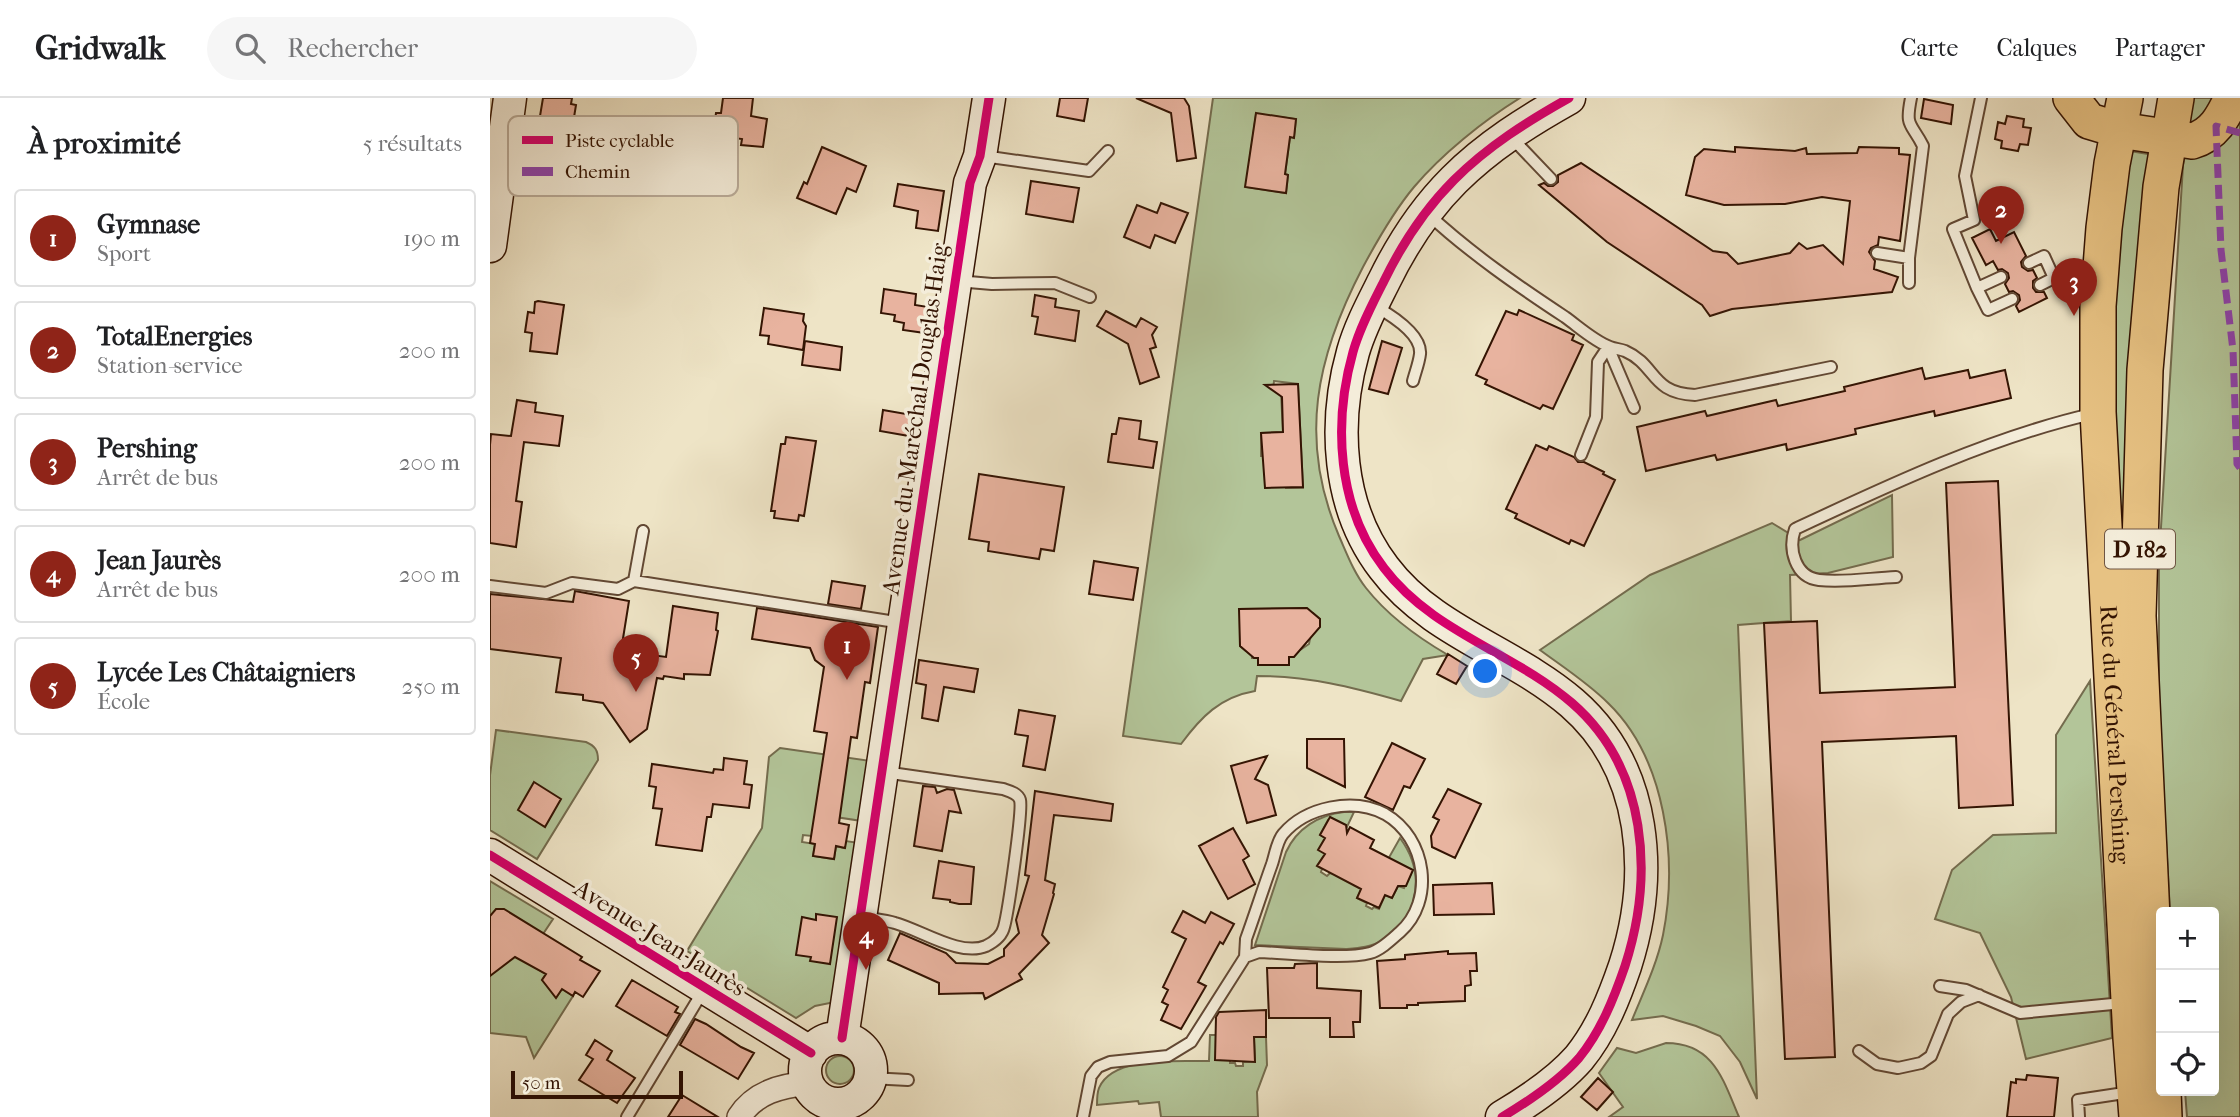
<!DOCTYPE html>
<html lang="fr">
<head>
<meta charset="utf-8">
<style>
  :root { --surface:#fff; --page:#f6f6f6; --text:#202124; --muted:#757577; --line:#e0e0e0; --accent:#8f2418 }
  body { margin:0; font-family:"IM FELL French Canon",serif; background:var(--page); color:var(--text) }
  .controls { position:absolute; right:21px; bottom:21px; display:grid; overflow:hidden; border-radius:7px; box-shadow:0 7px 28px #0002 }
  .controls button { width:63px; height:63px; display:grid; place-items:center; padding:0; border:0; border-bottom:2px solid var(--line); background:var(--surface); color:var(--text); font:35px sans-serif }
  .scale { position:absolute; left:21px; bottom:18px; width:172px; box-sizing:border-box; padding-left:7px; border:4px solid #341403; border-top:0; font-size:19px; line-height:24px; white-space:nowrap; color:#341403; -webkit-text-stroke:5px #f4edda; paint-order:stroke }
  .you { position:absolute; left:996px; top:574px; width:24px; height:24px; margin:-18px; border:5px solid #fff; border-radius:50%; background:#1a73e8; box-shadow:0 0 0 10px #1a73e833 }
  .badge { display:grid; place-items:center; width:46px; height:46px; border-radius:50%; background:var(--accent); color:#fff; font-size:23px; font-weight:700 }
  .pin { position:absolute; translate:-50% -58px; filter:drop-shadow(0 2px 4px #0008) }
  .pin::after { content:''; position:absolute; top:37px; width:24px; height:21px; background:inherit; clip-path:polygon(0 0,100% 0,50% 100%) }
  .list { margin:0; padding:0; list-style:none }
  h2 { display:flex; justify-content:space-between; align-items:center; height:91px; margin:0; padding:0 28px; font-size:30px }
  h2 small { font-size:23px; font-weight:400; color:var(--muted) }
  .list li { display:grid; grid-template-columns:46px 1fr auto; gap:21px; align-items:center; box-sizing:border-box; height:98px; margin:0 14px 14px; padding:0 14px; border:2px solid var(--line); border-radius:7px }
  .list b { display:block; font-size:26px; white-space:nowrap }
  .list p { margin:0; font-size:23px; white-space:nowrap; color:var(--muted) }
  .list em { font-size:23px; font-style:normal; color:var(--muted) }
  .icon { flex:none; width:38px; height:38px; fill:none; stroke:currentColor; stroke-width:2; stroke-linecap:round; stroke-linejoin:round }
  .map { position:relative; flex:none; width:1750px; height:1019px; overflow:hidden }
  header { display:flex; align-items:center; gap:42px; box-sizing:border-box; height:98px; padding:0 35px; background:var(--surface); border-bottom:2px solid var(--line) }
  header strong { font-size:33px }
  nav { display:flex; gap:38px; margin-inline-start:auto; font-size:24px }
  .search { width:490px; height:63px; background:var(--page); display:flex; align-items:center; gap:18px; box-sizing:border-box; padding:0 24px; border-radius:38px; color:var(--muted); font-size:26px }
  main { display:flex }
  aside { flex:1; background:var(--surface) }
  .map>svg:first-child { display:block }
  .green { fill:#b3c599; stroke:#746c4e; stroke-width:2; fill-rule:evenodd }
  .building { fill:#e8b39f; stroke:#341403; stroke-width:2 }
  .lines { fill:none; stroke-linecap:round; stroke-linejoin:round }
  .lane-casing { stroke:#624834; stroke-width:14 }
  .street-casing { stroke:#624834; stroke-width:26 }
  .secondary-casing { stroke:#341403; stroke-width:35 }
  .primary-casing { stroke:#341403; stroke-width:38 }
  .lane { stroke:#f4edda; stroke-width:10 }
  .street { stroke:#f4edda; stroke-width:23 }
  .secondary { stroke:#f4edda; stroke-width:32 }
  .primary { stroke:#e7c283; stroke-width:35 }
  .quiet { stroke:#8e44ad; stroke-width:7; stroke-dasharray:14 7; stroke-linecap:butt }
  .cycleway-casing { stroke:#f4edda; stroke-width:13 }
  .cycleway { stroke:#d6006c; stroke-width:9 }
  .labels { text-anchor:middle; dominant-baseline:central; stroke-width:7; stroke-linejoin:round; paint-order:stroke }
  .shield { fill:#f4edda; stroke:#6e5544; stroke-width:2 }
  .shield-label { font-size:23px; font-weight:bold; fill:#341403 }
  .street-label { font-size:24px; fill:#341403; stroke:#f4edda }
  .key { fill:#f4edda; stroke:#baac9a; stroke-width:2 }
  .key-label { font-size:19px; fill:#341403 }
</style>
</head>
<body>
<header>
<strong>Gridwalk</strong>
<div class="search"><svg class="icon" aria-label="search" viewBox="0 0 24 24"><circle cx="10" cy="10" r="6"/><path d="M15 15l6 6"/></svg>Rechercher</div>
<nav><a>Carte</a><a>Calques</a><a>Partager</a></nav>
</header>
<main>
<aside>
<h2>À proximité<small>5 résultats</small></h2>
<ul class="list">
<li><span class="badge">1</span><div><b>Gymnase</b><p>Sport</p></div><em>190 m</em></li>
<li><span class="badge">2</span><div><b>TotalEnergies</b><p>Station-service</p></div><em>200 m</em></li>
<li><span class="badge">3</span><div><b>Pershing</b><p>Arrêt de bus</p></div><em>200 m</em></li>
<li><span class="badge">4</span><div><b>Jean Jaurès</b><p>Arrêt de bus</p></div><em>200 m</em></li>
<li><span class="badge">5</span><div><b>Lycée Les Châtaigniers</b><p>École</p></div><em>250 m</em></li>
</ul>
</aside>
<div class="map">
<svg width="1750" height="1019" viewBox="0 0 1750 1019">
  <rect width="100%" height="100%" fill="#eee4c6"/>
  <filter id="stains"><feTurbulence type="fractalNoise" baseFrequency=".00286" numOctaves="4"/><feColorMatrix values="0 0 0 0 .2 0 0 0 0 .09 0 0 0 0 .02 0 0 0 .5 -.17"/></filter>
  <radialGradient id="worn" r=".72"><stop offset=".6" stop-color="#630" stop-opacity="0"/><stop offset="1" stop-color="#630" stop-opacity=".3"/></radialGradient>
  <path class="green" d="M723 0H1030C993 23 952 56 924 89 904 113 888 141 873 169 826 259 808 342 849 438 857 456 864 475 876 490 898 518 927 539 958 557L933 561 911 603C862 589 818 578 767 578L765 593C730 599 711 619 691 646L633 638ZM766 16 806 21 804 39H800L795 76 798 77 796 95 756 89ZM784 283 808 286 813 390H796L794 358H771V335L793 334 791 295 783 292ZM814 510 815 515H823L830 521V529L821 536 819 546 810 552H804L799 559 798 567H768V560H762V553H756L750 548V511Z
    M1696 0H1750V1019H1697L1695 993H1724V814H1680L1669 613V462L1693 67 1700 29Z
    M1634 52 1664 57 1652 870 1618 292Z
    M1402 397 1403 459 1338 475 1300 477 1301 523 1248 527 1267 1001 1250 964 1230 938 1206 928 1173 918 1142 922C1153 895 1167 866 1173 837 1188 761 1176 661 1118 605 1098 585 1073 569 1050 552L1160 477 1282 425 1310 442Z
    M1600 583 1622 940 1536 961 1521 899 1490 835 1445 821 1462 772 1503 737 1566 735V637Z
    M6 632 96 644C105 648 108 652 108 662L47 761 0 732V677Z
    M290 650 381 663 372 723 345 719 341 740 313 737 312 744 325 746 323 758 344 761 346 748 354 750 356 743 369 745 345 904 325 908 306 920 197 853 272 730 279 659Z
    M854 714H864L856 731 838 722 830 737 835 740V756L827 768 832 771 831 774 837 778 840 775 879 777 867 800 877 805 876 808 882 811 884 809 889 811 895 797 902 800 908 788 914 790 921 776 897 763 910 740C935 774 931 818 893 842 882 849 868 850 856 851L765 847 796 754C807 730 829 717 854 714Z
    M0 783 63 821 53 836 0 817Z
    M17 840 52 855 44 869 56 876 52 882 67 898 72 891 83 898 44 960 36 939 0 935V870Z
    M720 937H733L740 950V965H745L746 968H753V964L765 963 764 939H776L777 967 767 994 768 1019H671L669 1004 649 1006 648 1003 607 1007C607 1002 607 995 609 990 623 957 689 964 719 963Z
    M1176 945C1224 945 1233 982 1249 1019H1119L1133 1009 1109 975 1127 950 1146 955Z
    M336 972a14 14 0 1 1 28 0a14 14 0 1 1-28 0Z"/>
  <path class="building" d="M53 0H82L81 6 86 7 80 44 103 47 102 52 115 53 111 87 57 82 58 73 41 72Z
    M233 0H263L261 18 277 21 273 49 251 47 252 41 223 37 226 15H231Z
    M570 0H598L594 23 567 18Z
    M646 0H694L699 8 706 60 687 63 681 15Z
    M1434 1 1463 7 1461 26 1431 20Z
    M766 15 806 21 804 40 800 39 795 76 798 77 796 95 755 89Z
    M1517 18 1534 21 1533 29 1541 30 1538 47 1530 46 1528 53 1511 50 1512 43 1505 41 1508 24 1515 26Z
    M332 49 376 68 366 94 357 90 346 116 307 100 314 84 317 86Z
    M1245 49 1305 53 1316 50 1317 56 1367 55 1369 49 1409 50V56L1420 57 1410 143 1389 139 1388 147 1381 150 1379 154 1385 163 1384 171 1408 179 1402 194 1242 211 1220 218 1212 207 1117 144 1049 87 1054 85 1058 88H1063L1068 84V77L1091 65 1223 153 1237 155 1248 166 1300 155 1309 145 1317 151 1333 147 1353 166 1360 103 1332 99 1295 106 1234 107 1196 97 1205 59 1214 51 1245 54Z
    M541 83 589 90 583 124 536 116Z
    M408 86 454 93 448 133 426 130 428 113 404 108Z
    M671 105 698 115 685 145 665 137 660 150 634 139 647 107 667 115Z
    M1500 131 1506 143 1524 134 1536 158 1531 164 1532 169 1538 173 1543 172 1547 180 1543 183V190L1546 194H1554L1557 200 1529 214 1526 208 1530 202 1529 197 1523 193 1519 194 1515 186 1519 180 1518 175 1512 171 1508 172 1503 163 1496 167 1482 140Z
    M394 191 426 196 425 207 438 209 435 235 413 232 414 225 404 223 405 217 391 215Z
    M545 197 566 201 565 209 589 213 585 243 545 236 548 219 542 218Z
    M48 203 74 207 67 256 40 253 42 235 35 234 38 214 44 215 45 204Z
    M274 210 314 216 313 223 316 228 313 252 278 246 279 238 270 237Z
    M1029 212 1084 237 1082 242 1093 247 1063 311 1053 307 1050 311 995 286 997 282 986 277 1016 213 1027 217Z
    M616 213 646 229 651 220 667 229 662 237 666 249 660 251 669 279 650 286 638 246 607 228Z
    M315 243 352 249 350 272 312 267Z
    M892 243 912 250 898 296 879 291Z
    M1432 270 1435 281 1478 272 1480 280 1515 272 1521 300 1445 318 1444 313 1365 331 1366 336 1297 352 1296 346 1227 362 1225 357 1156 373 1147 329 1215 313 1217 318 1286 302 1288 308 1355 293 1354 289Z
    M808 286 813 389 775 390 771 335 793 334 792 299 775 287Z
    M27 302 46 305 45 314 73 318 69 348 34 344 26 403 32 404 26 449 0 445V347L1 336 21 338Z
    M393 312 422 317 419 338 390 333Z
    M629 320 651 323 649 341 667 344 663 370 618 364 622 336H626Z
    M296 339 326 343 314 418 309 417 308 423 284 420 285 413H281L291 346H295Z
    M1046 347 1057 352 1059 348 1084 359 1088 364H1094L1114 374 1113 376 1125 382 1094 448 1081 442 1079 446 1025 420 1027 416 1016 411Z
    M489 376 574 389 564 453 551 451 549 461 498 453 499 444 479 441Z
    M1508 383 1523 707 1469 710 1466 638 1332 644 1345 959 1295 961 1274 525 1327 523 1330 595 1465 589 1456 385Z
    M604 463 648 470 643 502 599 496Z
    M342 483 375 488 371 511 338 506Z
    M85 493 139 503 131 553 176 559 183 508 228 515 226 532 228 533 220 577 194 576V581L174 578 173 581 167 580 157 631 140 644 113 605 93 602V597L66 594 71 560 0 551V496L83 504Z
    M267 510 388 529 380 585 375 584 367 640 361 639 349 725 359 727 355 750 346 748 344 761 323 758 325 746 320 745 337 635 324 633 334 569 325 562 320 550 262 541Z
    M817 510 830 521V529L804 559H799V567H768V560H764L750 548 749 511Z
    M958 556 977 568 966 586 947 576Z
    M429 562 488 571 484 594 454 589 448 623 432 620 436 587 426 585Z
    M529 612 565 618 555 672 533 668 538 638 525 636Z
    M817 641H854L855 689 817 670Z
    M902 645 935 661 920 690 914 688 903 712 875 699Z
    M777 658 765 681 778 687 786 717 757 725 741 668Z
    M234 660 257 663 254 686 262 687 259 710 223 706 221 719H217L212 753 166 747 172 711 163 710 166 689 159 688 162 666 223 675 224 671 233 672Z
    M44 684 71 701 55 729 28 712Z
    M433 688 445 689 447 695 457 691 464 692 471 715 459 713 452 753 424 748Z
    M958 691 991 706 965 760 942 749 941 738 949 722 943 719Z
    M545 693 623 706 621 723 564 717 555 782 565 786 563 795 564 796 552 837 559 845 529 876 532 881 495 901 493 895 449 896V885L398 862 410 835 456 855 466 865 498 866 514 858V851L529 835 526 822 539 778 535 777Z
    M840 719 856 727 857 735 860 729 884 742 880 750 923 772 916 788H908L902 800 895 797 889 810 867 800 871 791 827 768 835 756 828 752 835 740 830 737Z
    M743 730 759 758 753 762 765 786 738 801 709 748Z
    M449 763 484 769 481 806H469L460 804V802L443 800Z
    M1002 785 1004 816 944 817 943 787Z
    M6 811H14L92 859 90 862 110 873 93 899 85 894 83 898 72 891 66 900 52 882 56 876 25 859 0 878V818Z
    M693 813 715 825 721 814 744 826 733 846 730 844 708 884 716 888 691 931 671 922 678 907 672 904 678 892 673 889 696 841 682 834Z
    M326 816 347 819 340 866 320 863 321 859 306 857 312 819 326 822Z
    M958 853V856L986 855 987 873H980L981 887 975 888V903L928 905V907H917V910H890L887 863 915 861V857Z
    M827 865V890L871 893 870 924H863L864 939H840V920H779L777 870H804L805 866Z
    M142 882 188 909 185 914 190 916 177 938 126 908Z
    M776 912V939H764L765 964 725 962 726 919 729 914Z
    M205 921 216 926 251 949 264 955 248 981 190 947Z
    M105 942 122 953 117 962 145 980 127 1005 89 982 103 961 96 957Z
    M1537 977 1568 980 1564 1019H1517L1521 984 1526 985V981L1536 982Z
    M1108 980 1123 994 1107 1012 1091 999Z
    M192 997 228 1019H178Z"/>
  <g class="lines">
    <defs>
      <path id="lane" d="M1491 0 1475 78 1484 122 1463 131 1487 190 1511 179
        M1020 38 1061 81
        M493 58 599 73 618 53
        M938 116C980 155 1028 188 1075 219 1089 229 1104 243 1120 249 1125 251 1130 251 1135 253 1167 267 1160 295 1205 297L1341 269
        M1387 155 1419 160
        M1539 165 1554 158 1564 180 1575 178 1604 180
        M467 183 502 186 565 185 600 199
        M1419 185V160L1433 48C1421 24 1415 30 1421 0
        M1550 187 1564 180
        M1487 190 1498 212 1522 201
        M885 208C899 216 932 236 930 256 929 265 925 275 923 283
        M1091 357 1106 319 1108 264 1118 249 1144 310
        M1406 479C1381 480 1354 485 1329 482 1305 479 1298 451 1305 431 1399 387 1501 339 1602 316
        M144 483 153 433
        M0 488 56 495 82 485 128 491 144 483 412 525
        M373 819C384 821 395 822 405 825 431 832 470 859 496 848 504 844 512 838 514 829 518 815 533 712 530 702 528 695 519 693 513 691L394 674
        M1450 888 1476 892 1530 915 1633 905
        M1369 953 1387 966 1408 970 1431 965 1441 958 1458 916 1471 904 1489 897
        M380 980 418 982
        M137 1019 213 893
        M593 1019 601 978 608 969 620 964 678 958 701 944 755 859 756 841C765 816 773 791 782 766 785 757 787 743 793 736 816 709 863 699 895 716 937 740 945 803 910 834 902 841 891 852 880 855 854 862 798 855 769 854L755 859
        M1589 1019 1588 1002 1641 994"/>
      <path id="street" d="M249 1019C265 994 291 988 318 985"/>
      <path id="secondary" d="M0 148 20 0
        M0 757 321 955
        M352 940 480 85 490 58 499 0
        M315 973a33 33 0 1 1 66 0a33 33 0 1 1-66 0Z
        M1012 1019C1039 1003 1068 984 1089 960 1111 933 1124 900 1135 868 1164 778 1158 671 1082 605 1023 554 942 534 894 470 847 409 843 325 863 254 870 229 883 205 894 183 912 146 935 111 964 82 998 48 1038 23 1079 0"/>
      <g id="primary">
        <path d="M1581 0 1599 23 1629 32 1702 43C1724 37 1733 19 1742 0"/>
        <path id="s1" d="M1635 0 1622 66 1614 130 1608 208V314L1641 940 1647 1019"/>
        <path d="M1671 970 1664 863 1648 518 1655 272 1671 89 1686 0"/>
        <path d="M1673 993 1674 1019"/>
      </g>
    </defs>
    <use href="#lane" class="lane-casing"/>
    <use href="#street" class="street-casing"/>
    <use href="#secondary" class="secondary-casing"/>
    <use href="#primary" class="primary-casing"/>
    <use href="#lane" class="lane"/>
    <use href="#street" class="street"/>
    <use href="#secondary" class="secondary"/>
    <use href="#primary" class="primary"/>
    <path class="quiet" d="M1750 35 1726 28 1731 152 1743 252 1747 366 1750 370"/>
    <defs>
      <path id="cycleway" d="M0 757 321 955
        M352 940 480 85 490 58 499 0
        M1012 1019C1039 1003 1068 984 1089 960 1111 933 1124 900 1135 868 1164 778 1158 671 1082 605 1023 554 942 534 894 470 847 409 843 325 863 254 870 229 883 205 894 183 912 146 935 111 964 82 998 48 1038 23 1079 0"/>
    </defs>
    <use href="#cycleway" class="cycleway-casing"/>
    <use href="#cycleway" class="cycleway"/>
  </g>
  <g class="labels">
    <rect class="shield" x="1615" y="431.5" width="70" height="39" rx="5"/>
    <g class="shield-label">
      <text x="1650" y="451">D 182</text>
    </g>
    <g class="street-label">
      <text transform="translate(425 321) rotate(-82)">Avenue du Maréchal Douglas Haig</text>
      <text stroke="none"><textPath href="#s1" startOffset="639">Rue du Général Pershing</textPath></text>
      <text transform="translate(170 840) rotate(32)">Avenue Jean Jaurès</text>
    </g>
  </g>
  <rect x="18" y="18" width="230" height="80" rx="10" class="key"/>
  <rect x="32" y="38" width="31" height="8" fill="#d6006c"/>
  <rect x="32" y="69" width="31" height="9" fill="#8e44ad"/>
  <g class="key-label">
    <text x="75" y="49">Piste cyclable</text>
    <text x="75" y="80">Chemin</text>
  </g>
  <rect width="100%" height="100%" filter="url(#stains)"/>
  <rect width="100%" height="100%" fill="url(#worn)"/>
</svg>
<div class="controls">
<button>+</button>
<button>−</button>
<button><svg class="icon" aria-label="locate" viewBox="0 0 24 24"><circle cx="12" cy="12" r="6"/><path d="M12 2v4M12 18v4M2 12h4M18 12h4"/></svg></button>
</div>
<div class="scale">50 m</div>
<div class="you"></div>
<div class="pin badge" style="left:357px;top:582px">1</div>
<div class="pin badge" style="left:1511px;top:146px">2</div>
<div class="pin badge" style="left:1584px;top:218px">3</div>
<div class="pin badge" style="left:376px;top:872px">4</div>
<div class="pin badge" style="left:146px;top:594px">5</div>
</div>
</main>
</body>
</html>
